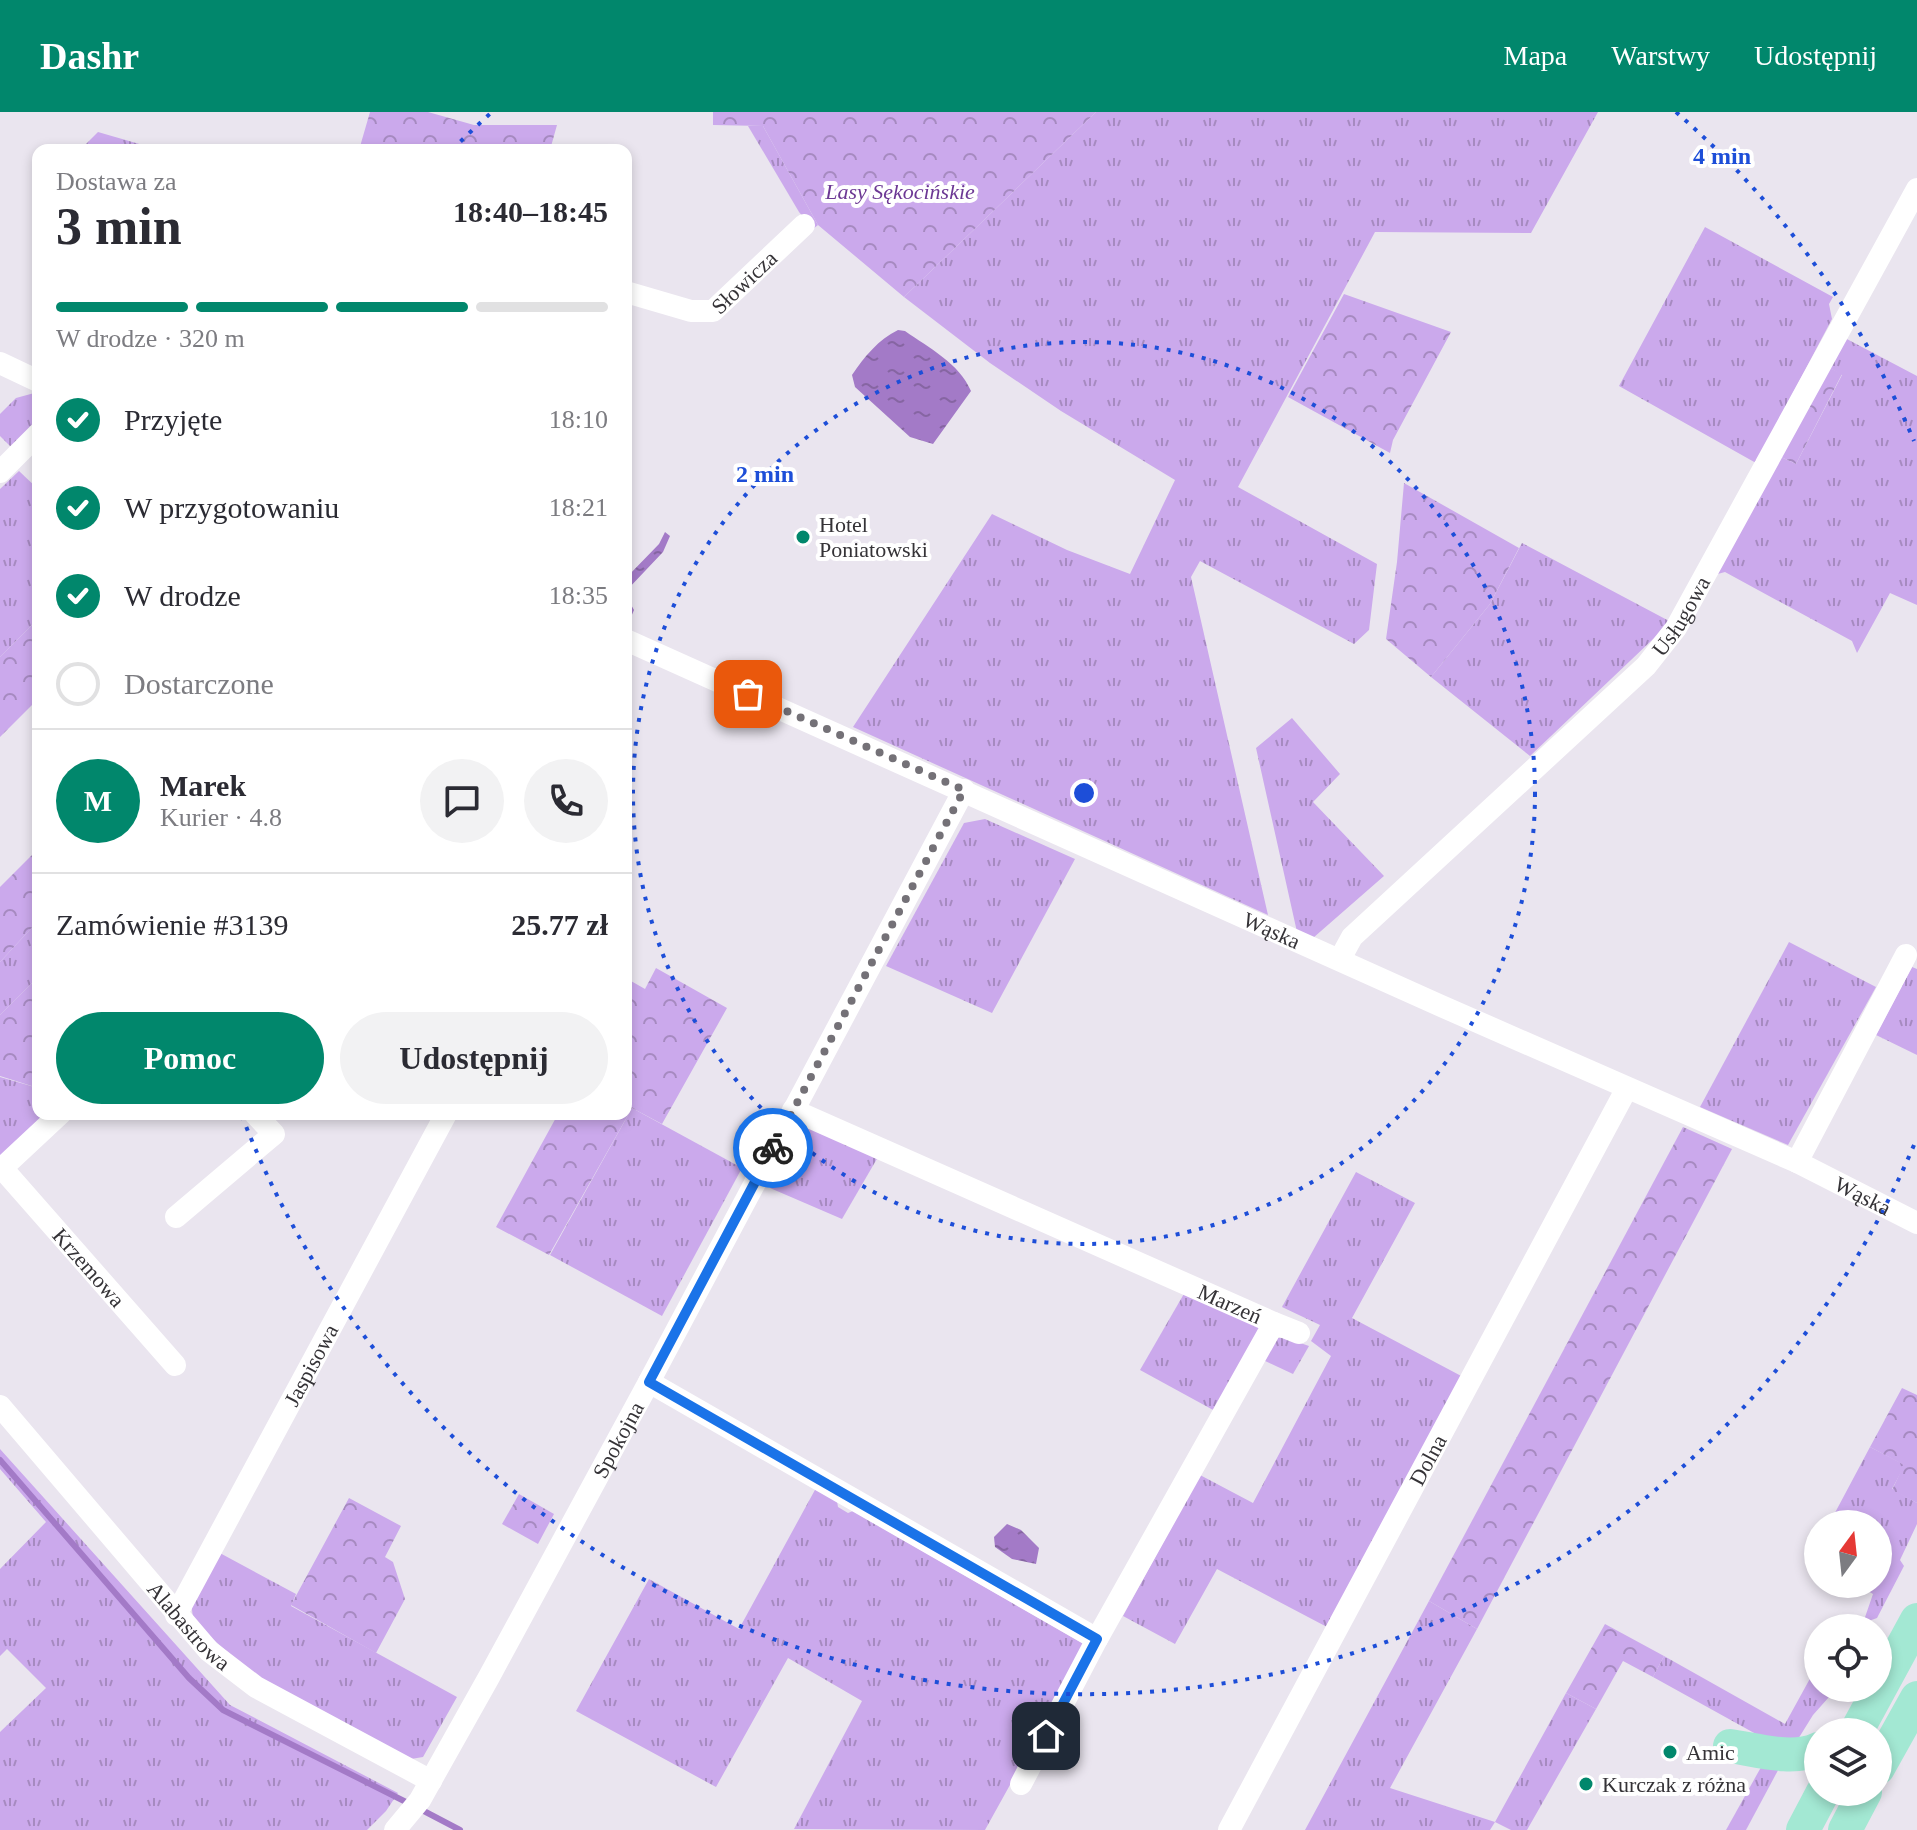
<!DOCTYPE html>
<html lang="pl">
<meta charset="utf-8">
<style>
body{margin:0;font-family:"Times New Roman",serif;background:#f2f2f3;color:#2b2b33;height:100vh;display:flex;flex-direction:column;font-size:30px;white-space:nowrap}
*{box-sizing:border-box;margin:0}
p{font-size:26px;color:#7c7c81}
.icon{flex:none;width:44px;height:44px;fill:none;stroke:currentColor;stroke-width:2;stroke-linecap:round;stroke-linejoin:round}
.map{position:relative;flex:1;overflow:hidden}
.details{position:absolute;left:32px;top:32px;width:600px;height:976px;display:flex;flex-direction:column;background:#fff;border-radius:16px;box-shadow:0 4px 12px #0003}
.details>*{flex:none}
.needle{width:52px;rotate:15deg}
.tools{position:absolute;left:1804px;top:1398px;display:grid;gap:16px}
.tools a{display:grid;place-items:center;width:88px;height:88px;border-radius:50%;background:#fff;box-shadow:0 4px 12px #0003;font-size:40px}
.pin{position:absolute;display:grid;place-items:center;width:68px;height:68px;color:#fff;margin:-34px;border-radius:16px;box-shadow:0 4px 12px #0006}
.courier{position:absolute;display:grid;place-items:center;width:80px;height:80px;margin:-40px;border:6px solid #1a73e8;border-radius:50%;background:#fff;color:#222;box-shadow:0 2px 10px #0007}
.overview em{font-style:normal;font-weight:700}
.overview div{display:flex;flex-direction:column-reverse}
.overview{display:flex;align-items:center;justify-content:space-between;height:136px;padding:0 24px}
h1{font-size:52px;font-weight:700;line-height:60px}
.bar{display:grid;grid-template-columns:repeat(4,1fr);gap:12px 8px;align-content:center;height:96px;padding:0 24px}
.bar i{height:10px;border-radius:6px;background:#e1e1e2}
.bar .on{background:#01876c}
.bar p{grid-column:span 4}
.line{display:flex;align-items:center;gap:20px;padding:0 24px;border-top:2px solid #e1e1e2}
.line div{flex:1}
.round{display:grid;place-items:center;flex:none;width:84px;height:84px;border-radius:42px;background:#f2f2f3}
ol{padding:0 24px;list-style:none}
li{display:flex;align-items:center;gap:24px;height:88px}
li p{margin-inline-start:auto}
li .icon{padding:8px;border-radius:50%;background:#01876c;color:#fff;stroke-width:4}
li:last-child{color:#7c7c81}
li i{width:44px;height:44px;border:4px solid #e1e1e2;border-radius:50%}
.button{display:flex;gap:16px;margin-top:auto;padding:16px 24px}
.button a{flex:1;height:92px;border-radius:48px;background:#01876c;color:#fff;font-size:32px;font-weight:700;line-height:92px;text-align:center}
.button a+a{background:#f2f2f3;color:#2b2b33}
header{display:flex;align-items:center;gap:48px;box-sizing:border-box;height:112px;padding:0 40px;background:#01876c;color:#fff}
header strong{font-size:38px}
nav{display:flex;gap:44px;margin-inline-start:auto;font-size:28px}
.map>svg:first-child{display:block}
.grass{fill:url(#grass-tufts)}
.forest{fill:url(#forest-crowns)}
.water{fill:url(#water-ripples)}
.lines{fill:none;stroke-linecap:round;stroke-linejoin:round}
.stream{stroke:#a37ac7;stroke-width:6}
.street{stroke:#fff;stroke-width:22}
.primary{stroke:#a3e8d3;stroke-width:34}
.done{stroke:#747177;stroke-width:8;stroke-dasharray:0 14.4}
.route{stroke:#1a73e8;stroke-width:10}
.ring{fill:none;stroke:#1d4ed8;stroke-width:4;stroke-dasharray:4 8}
.poi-dot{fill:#01876c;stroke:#fff;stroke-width:3}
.labels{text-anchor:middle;stroke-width:8;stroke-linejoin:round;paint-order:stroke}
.park-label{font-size:22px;font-style:italic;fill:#6c3894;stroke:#fff}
.street-label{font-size:22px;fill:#353337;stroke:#fff}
.poi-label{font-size:22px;fill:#353337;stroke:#fff;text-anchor:start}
.centre{fill:#1d4ed8;stroke:#fff;stroke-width:4}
.ring-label{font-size:24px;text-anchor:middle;font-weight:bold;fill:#1d4ed8;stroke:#fff;stroke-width:8;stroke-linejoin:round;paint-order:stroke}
</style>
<header>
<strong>Dashr</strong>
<nav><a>Mapa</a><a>Warstwy</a><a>Udostępnij</a></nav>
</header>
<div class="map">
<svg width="1917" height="1718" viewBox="0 0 1917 1718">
<defs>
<pattern id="grass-tufts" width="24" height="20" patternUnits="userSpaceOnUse" patternTransform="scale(2)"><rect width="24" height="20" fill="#cba9ec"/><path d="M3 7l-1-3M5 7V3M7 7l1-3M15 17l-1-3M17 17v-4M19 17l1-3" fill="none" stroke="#a68ac0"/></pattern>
<pattern id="forest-crowns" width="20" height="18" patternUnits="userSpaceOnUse" patternTransform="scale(2)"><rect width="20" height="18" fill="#cba9ec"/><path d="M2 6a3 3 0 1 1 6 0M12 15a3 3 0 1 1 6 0" fill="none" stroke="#a68ac0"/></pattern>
<pattern id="water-ripples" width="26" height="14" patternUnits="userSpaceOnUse" patternTransform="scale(2)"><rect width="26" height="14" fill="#a37ac7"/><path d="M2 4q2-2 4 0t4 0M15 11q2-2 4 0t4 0" fill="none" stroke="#8665a2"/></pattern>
</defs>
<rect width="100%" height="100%" fill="#eae5ef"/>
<g class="grass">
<path d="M1096 0H1598L1531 121 1375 120 1238 375 1377 452 1369 518 1354 532 1200 449 1191 465 1268 803 853 615 992 402 1067 438 1130 462 1175 368 1061 299 990 251 904 185Z"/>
<path d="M748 14H763L818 113 813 117 799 100Z"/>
<path d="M98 20 160 38H80Z"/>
<path d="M1705 115 1833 185 1829 192 1832 207 1756 351 1619 274Z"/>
<path d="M1843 225 1917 264V493L1890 481 1857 541 1852 529 1725 460 1714 463 1781 345 1796 352 1842 263 1828 255Z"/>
<path d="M38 280V311L13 337 0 324V302L16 286Z"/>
<path d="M19 359 38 377V507L0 545V377Z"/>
<path d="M1522 431 1671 510 1530 644 1431 565 1490 492Z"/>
<path d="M1292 606 1340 662 1313 690 1384 764 1313 826 1297 820 1256 636Z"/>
<path d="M985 707 1075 747 992 901 886 854 964 711Z"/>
<path d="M38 809V865L0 903V850Z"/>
<path d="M1789 830 1876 875 1788 1033 1700 995Z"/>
<path d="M1912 855 1917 857V943L1876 923Z"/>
<path d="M0 965 38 976V1002H47L0 1048Z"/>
<path d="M632 996 742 1056 662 1204 550 1143Z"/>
<path d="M812 1015 878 1045 842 1107 770 1076 800 1019Z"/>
<path d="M1356 1060 1415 1091 1352 1206 1465 1266 1327 1515 1217 1457 1175 1532 1123 1504 1200 1363 1253 1391 1331 1244 1311 1229 1320 1213 1282 1195Z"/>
<path d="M1185 1180 1261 1214 1215 1299 1140 1258Z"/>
<path d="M1278 1226H1286L1309 1234 1293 1262 1263 1248Z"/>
<path d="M1870 1335 1905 1353 1892 1377 1917 1391V1412L1900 1448 1904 1454 1877 1506 1863 1511 1873 1482 1856 1472H1878V1412H1829Z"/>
<path d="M0 1337 230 1593 398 1681 386 1699 367 1718H0V1620L46 1576 7 1537 0 1544V1457L46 1410 0 1357Z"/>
<path d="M816 1376 837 1389 838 1395 848 1401 853 1399 1087 1534 985 1718 794 1717 862 1589 788 1546 716 1675 576 1599 649 1467 739 1517Z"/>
<path d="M218 1440 296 1482 291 1494 457 1585 423 1645 405 1648 253 1562 208 1523 193 1506 191 1490Z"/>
<path d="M1429 1489 1477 1517 1390 1676 1495 1710 1566 1581 1596 1597 1527 1718H1511L1495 1710 1490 1718H1305Z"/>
<path d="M1664 1544 1785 1612 1818 1552V1576H1837L1813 1603 1795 1632H1774L1653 1565Z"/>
<path d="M1765 1648 1783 1649 1746 1718H1726Z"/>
</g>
<g class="forest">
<path d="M370 0H428L474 13H557L550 38H359Z"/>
<path d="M713 0H1096L904 185 818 113 763 14 713 13Z"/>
<path d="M1344 182 1451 220 1393 328 1390 341 1288 285Z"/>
<path d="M1828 255 1842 262 1796 352 1781 345Z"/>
<path d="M1404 371 1519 436 1490 492 1431 565 1386 527 1397 450Z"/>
<path d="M38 507V587L0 625V545Z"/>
<path d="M32 743 38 749V809L0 850V775Z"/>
<path d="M656 856 727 896 662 1012 632 996 549 1143 496 1115 558 1002H626V877L631 869 645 877Z"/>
<path d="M38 865V976L0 964V903Z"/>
<path d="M1683 1015 1732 1037 1477 1517 1429 1489Z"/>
<path d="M1902 1276 1917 1283V1391L1892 1378 1904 1353 1870 1335Z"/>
<path d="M519 1382 554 1402 538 1432 502 1412Z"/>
<path d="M349 1386 401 1414 385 1445 393 1450 405 1487 376 1541 291 1493Z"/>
<path d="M1605 1512 1664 1544 1653 1565 1623 1549 1596 1597 1566 1581Z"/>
</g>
<g class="water">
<path d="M898 218 905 219C929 236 959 251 971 279L933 332 910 325 855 275 852 263C865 244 878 228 898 218Z"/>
<path d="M665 420 670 424 663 440 627 478 629 489 634 498 631 505 626 504V466L659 432Z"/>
<path d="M1007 1412 1021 1418 1039 1436 1036 1452 1012 1447 995 1435 994 1425Z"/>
</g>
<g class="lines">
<g class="stream">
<path d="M0 1348 189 1566 223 1598 410 1692"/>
<path d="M420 1697 460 1718"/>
</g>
<g class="street">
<path id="s1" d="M626 180 691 199H713L804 113"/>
<path d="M0 251 38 269"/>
<path d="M0 360 38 322"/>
<path id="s2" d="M626 528 1439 893 1797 1050 1917 1111"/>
<path id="s3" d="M1340 847 1352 825 1646 554 1676 516 1917 77"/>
<path id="s4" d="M793 998 1274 1211 1097 1527 1021 1672"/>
<path d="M1797 1050 1906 843"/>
<path id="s5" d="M2 1056 175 1253"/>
<path d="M0 1058 60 1002"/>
<path d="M176 1105 274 1022 255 1002"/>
<path d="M1274 1211 1299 1221"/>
<path d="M649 1270 1097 1527"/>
<path id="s6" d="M0 1294 209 1539 256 1575 431 1669"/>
<path id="s7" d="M176 1503 446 1002"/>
<path id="s8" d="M395 1718 420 1688 489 1565 649 1270 964 678"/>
<path id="s9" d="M1229 1718 1627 976"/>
</g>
<g class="primary">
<path d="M1856 1620 1917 1508"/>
<path d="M1730 1634C1757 1638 1793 1649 1818 1637"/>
<path d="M1878 1656 1917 1586"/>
<path d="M1803 1718 1823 1680"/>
<path d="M1845 1718 1865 1680"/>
</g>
</g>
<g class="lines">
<path class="done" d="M748 582 964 678 773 1036"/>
<path class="route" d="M773 1036 649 1270 1097 1527 1046 1624"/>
</g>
<g class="ring">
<circle cx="1084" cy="681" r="451"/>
<path d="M1914 1033A902 902 0 0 1 242 1004M452 38A902 902 0 0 1 492 0M1676 0A902 902 0 0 1 1914 329"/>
</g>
<g class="poi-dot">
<circle cx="803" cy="425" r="8"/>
<circle cx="1670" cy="1640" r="8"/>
<circle cx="1586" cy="1672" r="8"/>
</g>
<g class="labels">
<g class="park-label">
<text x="900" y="87">Lasy Sękocińskie</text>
</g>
<g class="street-label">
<text dy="8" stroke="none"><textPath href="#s1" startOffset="132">Słowicza</textPath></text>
<text dy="8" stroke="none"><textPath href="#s3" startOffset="486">Usługowa</textPath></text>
<text dy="8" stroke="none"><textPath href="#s2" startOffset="708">Wąska</textPath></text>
<text dy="8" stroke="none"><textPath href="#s2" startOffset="1356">Wąska</textPath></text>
<text dy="8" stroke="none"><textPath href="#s5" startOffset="132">Krzemowa</textPath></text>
<text dy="8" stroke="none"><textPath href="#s4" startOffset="478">Marzeń</textPath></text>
<text dy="8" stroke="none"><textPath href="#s7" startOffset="284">Jaspisowa</textPath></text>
<text dy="8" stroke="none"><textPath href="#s8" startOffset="450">Spokojna</textPath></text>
<text dy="8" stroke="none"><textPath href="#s9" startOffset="420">Dolna</textPath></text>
<text dy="8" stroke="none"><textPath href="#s6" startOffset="290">Alabastrowa</textPath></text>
</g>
<g class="poi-label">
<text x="819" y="420">Hotel<tspan x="819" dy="25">Poniatowski</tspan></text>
<text x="1686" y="1648">Amic</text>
<text x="1602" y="1680">Kurczak z różna</text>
</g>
</g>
<circle cx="1084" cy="681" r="12" class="centre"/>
<g class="ring-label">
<text x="1722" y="52">4 min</text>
<text x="765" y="370">2 min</text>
</g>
</svg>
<div class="tools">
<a><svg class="needle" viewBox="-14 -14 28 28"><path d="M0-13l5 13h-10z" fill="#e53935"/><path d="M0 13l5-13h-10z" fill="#7c7c81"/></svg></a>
<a><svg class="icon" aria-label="locate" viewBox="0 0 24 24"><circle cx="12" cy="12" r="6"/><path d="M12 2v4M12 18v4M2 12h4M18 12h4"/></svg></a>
<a><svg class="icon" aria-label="layers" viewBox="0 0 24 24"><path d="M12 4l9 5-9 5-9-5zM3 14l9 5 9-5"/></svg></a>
</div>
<div class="pin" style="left:748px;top:582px;background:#ea580c"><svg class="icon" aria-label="bag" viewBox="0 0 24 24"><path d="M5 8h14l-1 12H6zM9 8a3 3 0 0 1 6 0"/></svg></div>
<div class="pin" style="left:1046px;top:1624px;background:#1f2937"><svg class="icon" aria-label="home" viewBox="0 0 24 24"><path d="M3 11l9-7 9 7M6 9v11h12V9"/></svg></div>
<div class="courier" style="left:773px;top:1036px"><svg class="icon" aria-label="bike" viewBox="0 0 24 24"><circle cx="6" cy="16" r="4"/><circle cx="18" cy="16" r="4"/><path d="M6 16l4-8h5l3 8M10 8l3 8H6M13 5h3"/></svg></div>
<section class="details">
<div class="overview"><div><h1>3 min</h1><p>Dostawa za</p></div><em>18:40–18:45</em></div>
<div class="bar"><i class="on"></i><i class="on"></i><i class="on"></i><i></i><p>W drodze · 320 m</p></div>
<ol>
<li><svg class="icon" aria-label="check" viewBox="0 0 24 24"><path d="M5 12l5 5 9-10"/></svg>Przyjęte<p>18:10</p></li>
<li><svg class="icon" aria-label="check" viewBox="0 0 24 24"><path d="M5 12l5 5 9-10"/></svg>W przygotowaniu<p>18:21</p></li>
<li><svg class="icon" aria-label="check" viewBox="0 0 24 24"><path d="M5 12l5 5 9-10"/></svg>W drodze<p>18:35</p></li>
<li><i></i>Dostarczone</li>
</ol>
<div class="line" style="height:144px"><b class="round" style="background:#01876c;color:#fff">M</b><div><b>Marek</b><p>Kurier · 4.8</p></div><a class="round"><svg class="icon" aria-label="chat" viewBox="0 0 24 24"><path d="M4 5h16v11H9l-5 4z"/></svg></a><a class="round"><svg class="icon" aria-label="phone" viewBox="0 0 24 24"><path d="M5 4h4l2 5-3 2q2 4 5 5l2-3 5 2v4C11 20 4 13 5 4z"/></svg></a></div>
<div class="line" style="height:104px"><div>Zamówienie #3139</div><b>25.77 zł</b></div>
<div class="button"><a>Pomoc</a><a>Udostępnij</a></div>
</section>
</div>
